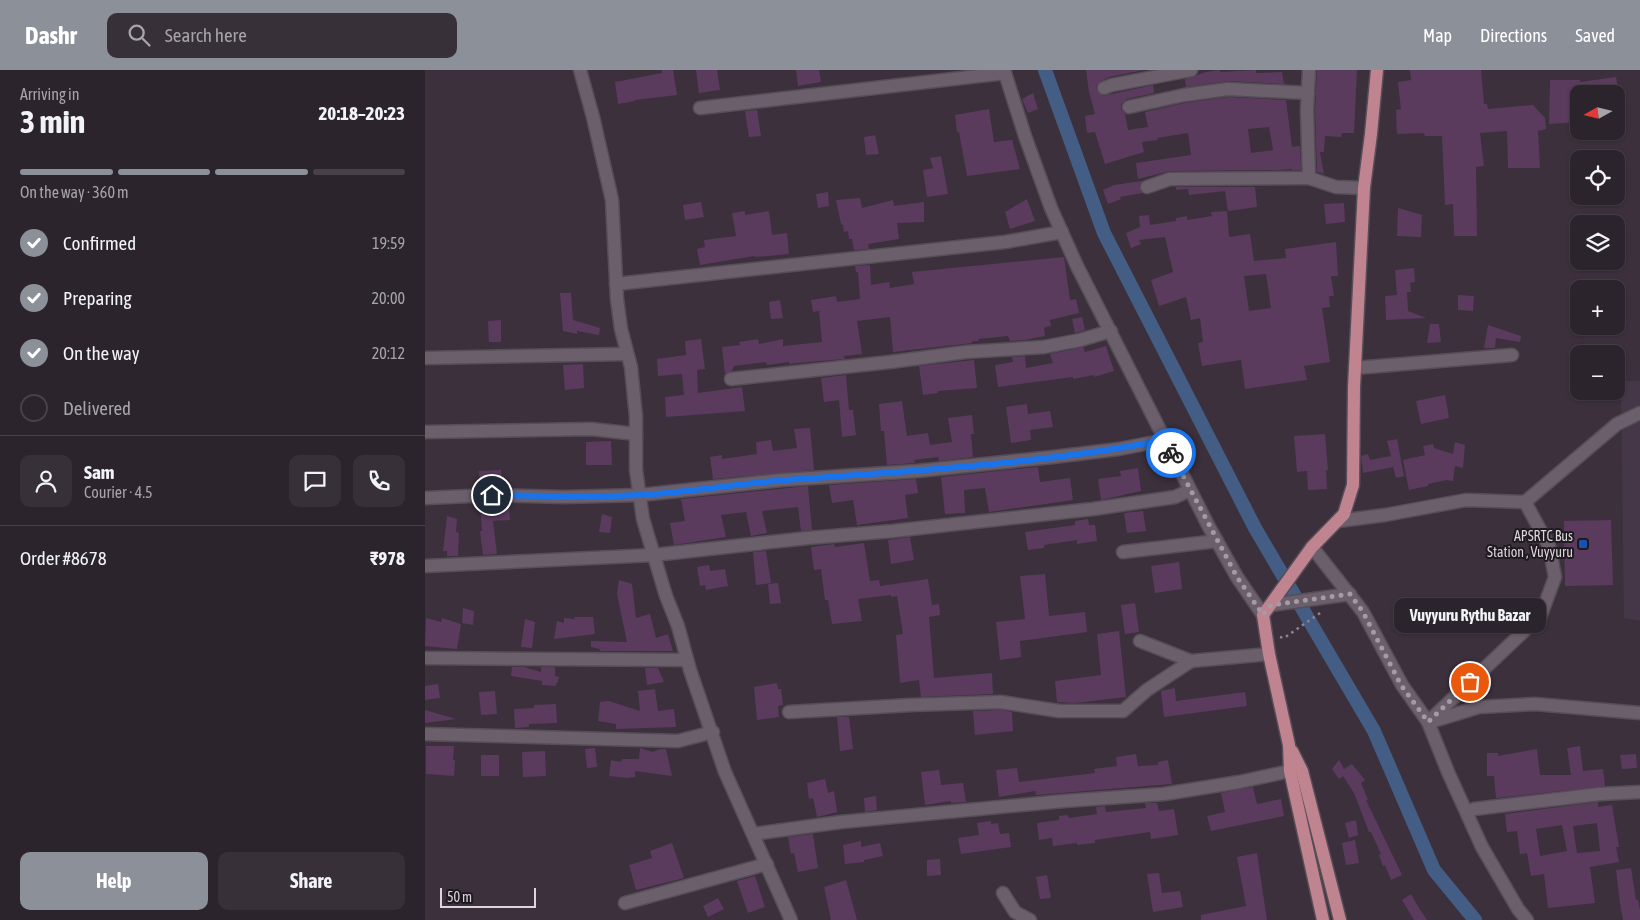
<!DOCTYPE html>
<meta charset="utf-8">
<style>
body{margin:0;font-family:"Asap Condensed",sans-serif;background:#383039;color:#f1f3f6;height:100vh;display:flex;flex-direction:column;font-size:19px;white-space:nowrap}
*{box-sizing:border-box;margin:0}
p{font-size:16px;color:#a6a4aa}
.icon{flex:none;width:28px;height:28px;fill:none;stroke:currentColor;stroke-width:2;stroke-linecap:round;stroke-linejoin:round}
.map{position:relative;flex:1;overflow:hidden}
.drawer{display:flex;flex-direction:column;background:#2c242d;width:425px}
.drawer>*{flex:none}
.needle{width:32px;rotate:262deg}
.buttons{position:absolute;left:1145px;top:15px;display:grid;gap:10px}
.buttons a{display:grid;place-items:center;width:55px;height:55px;border-radius:10px;background:#2c242d;box-shadow:0 1px 4px #0004,0 0 0 1px #484149;font-size:25px}
.scale{position:absolute;left:15px;bottom:12px;width:96px;box-sizing:border-box;padding-left:5px;border:2px solid #dcd5dc;border-top:0;font-size:14px;line-height:18px;white-space:nowrap;color:#dcd5dc;-webkit-text-stroke:4px #1f1a1f;paint-order:stroke}
.pin{position:absolute;display:grid;place-items:center;width:42px;height:42px;color:#fff;margin:-21px;border:2px solid #fff;border-radius:50%;box-shadow:0 1px 5px #0007}
.courier{position:absolute;display:grid;place-items:center;width:50px;height:50px;margin:-25px;border:4px solid #1a73e8;border-radius:50%;background:#fff;color:#222;box-shadow:0 1px 6px #0007}
.bubble{position:absolute;height:35px;border-radius:10px;background:#2c242d;box-shadow:0 1px 4px #0004,0 0 0 1px #484149;font-size:16px;font-weight:700;line-height:35px;text-align:center}
.head em{font-style:normal;font-weight:700}
.head div{display:flex;flex-direction:column-reverse}
.head{display:flex;align-items:center;justify-content:space-between;height:85px;padding:0 20px}
h1{font-size:32px;font-weight:700;line-height:38px}
.bar{display:grid;grid-template-columns:repeat(4,1fr);gap:8px 5px;align-content:center;height:60px;padding:0 20px}
.bar i{height:6px;border-radius:4px;background:#484149}
.bar .active{background:#8c9099}
.bar p{grid-column:span 4}
.line{display:flex;align-items:center;gap:12px;padding:0 20px;border-top:1px solid #484149}
.line div{flex:1}
.round{display:grid;place-items:center;flex:none;width:52px;height:52px;border-radius:10px;background:#383039}
ol{padding:0 20px;list-style:none}
li{display:flex;align-items:center;gap:15px;height:55px}
li p{margin-inline-start:auto}
li .icon{padding:5px;border-radius:50%;background:#8c9099;color:#fff;stroke-width:4}
li:last-child{color:#a6a4aa}
li i{width:28px;height:28px;border:2px solid #484149;border-radius:50%}
.primary-button{display:flex;gap:10px;margin-top:auto;padding:10px 20px}
.primary-button a{flex:1;height:58px;border-radius:10px;background:#8c9099;color:#fff;font-size:20px;font-weight:700;line-height:58px;text-align:center}
.primary-button a+a{background:#383039;color:#f1f3f6}
header{display:flex;align-items:center;gap:30px;box-sizing:border-box;height:70px;padding:0 25px;background:#8c9099;color:#fff}
header strong{font-size:24px}
nav{display:flex;gap:28px;margin-inline-start:auto;font-size:18px}
.search{width:350px;height:45px;background:#383039;display:flex;align-items:center;gap:12px;box-sizing:border-box;padding:0 18px;border-radius:10px;color:#a6a4aa;font-size:19px}
main{display:flex;flex:1;min-height:0}
.map>svg:first-child{display:block}
.built{fill:#463748}
.lines{fill:none;stroke-linecap:round;stroke-linejoin:round}
.canal{stroke:#445d84;stroke-width:14}
.building{fill:#5a3b5e;fill-rule:evenodd}
.minor-casing{stroke:#564d57;stroke-width:15}
.major-casing{stroke:#564d57;stroke-width:15}
.path{stroke:#8d858e;stroke-width:2.5;stroke-dasharray:2.5 4;stroke-linecap:butt}
.minor{stroke:#6a5f6b;stroke-width:12}
.major{stroke:#bf848f;stroke-width:12}
.done{stroke:#a49ba4;stroke-width:5;stroke-dasharray:0 9}
.route{stroke:#1a73e8;stroke-width:6}
.transit-dot{fill:#1a4fb4;stroke:#1f1a1f;stroke-width:2}
.labels{text-anchor:middle;stroke-width:4;stroke-linejoin:round;paint-order:stroke}
.poi-label{font-size:14px;fill:#dcd5dc;stroke:#1f1a1f;text-anchor:end}
</style>
<header>
<strong>Dashr</strong>
<div class="search"><svg class="icon" aria-label="search" viewBox="0 0 24 24"><circle cx="10" cy="10" r="6"/><path d="M15 15l6 6"/></svg>Search here</div>
<nav><a>Map</a><a>Directions</a><a>Saved</a></nav>
</header>
<main>
<section class="drawer">
<div class="head"><div><h1>3 min</h1><p>Arriving in</p></div><em>20:18–20:23</em></div>
<div class="bar"><i class="active"></i><i class="active"></i><i class="active"></i><i></i><p>On the way · 360 m</p></div>
<ol>
<li><svg class="icon" aria-label="check" viewBox="0 0 24 24"><path d="M5 12l5 5 9-10"/></svg>Confirmed<p>19:59</p></li>
<li><svg class="icon" aria-label="check" viewBox="0 0 24 24"><path d="M5 12l5 5 9-10"/></svg>Preparing<p>20:00</p></li>
<li><svg class="icon" aria-label="check" viewBox="0 0 24 24"><path d="M5 12l5 5 9-10"/></svg>On the way<p>20:12</p></li>
<li><i></i>Delivered</li>
</ol>
<div class="line" style="height:90px"><a class="round"><svg class="icon" aria-label="person" viewBox="0 0 24 24"><circle cx="12" cy="8" r="4"/><path d="M4 21q1-7 8-7t8 7"/></svg></a><div><b>Sam</b><p>Courier · 4.5</p></div><a class="round"><svg class="icon" aria-label="chat" viewBox="0 0 24 24"><path d="M4 5h16v11H9l-5 4z"/></svg></a><a class="round"><svg class="icon" aria-label="phone" viewBox="0 0 24 24"><path d="M5 4h4l2 5-3 2q2 4 5 5l2-3 5 2v4C11 20 4 13 5 4z"/></svg></a></div>
<div class="line" style="height:65px"><div>Order #8678</div><b>₹978</b></div>
<div class="primary-button"><a>Help</a><a>Share</a></div>
</section>
<div class="map">
<svg width="1215" height="850" viewBox="0 0 1215 850">
<rect width="100%" height="100%" fill="#3b303c"/>
<path class="built" d="M1196 311H1215V551L1199 548Z"/>
<g class="lines">
<path class="canal" d="M620 0 679 163 830 458 949 661 1009 800 1050 850"/>
</g>
<g class="building">
<path d="M237 0H248L252 25 210 30V31L193 34 190 12 237 3Z"/>
<path d="M271 0H292L295 20 274 23Z"/>
<path d="M371 0H394L396 12 373 16Z"/>
<path d="M661 0H719L684 7 676 11 671 16 672 21 678 26 728 15 729 23 702 29 696 34V39L700 44 703 60 723 57 720 42 760 33 803 27 861 30 867 77 875 76 876 100H867V99L855 100 745 101 713 109 711 93 766 85 763 63 732 68 733 70 717 72 719 82 680 94 670 62 662 63 660 46 670 44 664 22ZM844 57 848 80 826 83 823 59Z"/>
<path d="M795 0V2L831 0V3L857 2 859 14 803 11 761 17 760 9 781 2Z"/>
<path d="M892 0H932L929 63H917L916 67 900 66 899 82H895L899 104 892 102 890 40Z"/>
<path d="M985 0H1056L1059 34H1062L1063 39 1108 35 1120 48 1121 59 1113 61 1115 98H1083L1082 61 1055 63 1059 96 1051 97 1052 166H1029L1028 134 1020 135 1017 66H1000L999 63 972 64 971 40 976 39 973 12 986 10Z"/>
<path d="M1191 7 1194 24H1154V52L1124 54 1125 10H1155V12Z"/>
<path d="M608 23 613 39 603 43 597 29Z"/>
<path d="M564 39 569 72 587 70 595 99 542 106 534 62H532L530 45Z"/>
<path d="M332 40 336 66 324 67 320 41Z"/>
<path d="M450 65 454 84 441 85 439 67Z"/>
<path d="M516 86 523 124 502 127 498 100 508 98 505 88Z"/>
<path d="M717 111 714 116 717 123 695 127 696 129 683 134 678 120 689 115Z"/>
<path d="M751 117H830L832 137 803 141 800 121 764 125 763 119 751 120Z"/>
<path d="M403 122 404 136 393 138 391 124Z"/>
<path d="M435 128 437 138 468 130 469 136 499 132V152L472 153 474 169 443 174 444 179 429 180 427 169H424L423 161 419 162 418 155 416 154 411 130Z"/>
<path d="M602 129 610 151 585 159 580 142Z"/>
<path d="M276 132 279 147 260 150 258 135Z"/>
<path d="M919 133 920 152 901 154 899 134Z"/>
<path d="M973 138 997 145 996 167 972 166Z"/>
<path d="M320 141V145L344 141 347 165 362 163 364 184 330 187 329 186 275 195 272 179 280 177 279 170 311 166 307 143Z"/>
<path d="M802 141 804 167 825 164 829 191 861 188 860 179 911 172 913 206H906L909 226H904L905 237 897 238 905 292 879 296 882 310 820 319 816 290 777 296 773 273 778 272 775 248 766 250 761 227 734 236 726 210 748 202 740 167 714 170 716 174 706 178 701 163 715 157 714 146 724 145 725 155 751 151V148L762 146V150L787 146 786 142ZM841 204 846 238 824 241 819 206Z"/>
<path d="M639 187 645 230 651 229 654 243 625 250 626 256 619 258 620 266 600 270 585 271 583 266 553 269 554 271H547V273L468 282 465 247 432 251 437 284 419 286 420 289 394 291 364 294V292L342 295 341 292 309 296 307 301 300 304 297 277 315 275 314 272 333 269 334 274 358 269V276L397 272 394 241 388 242 386 230 411 226 412 232 435 229 433 202H431L430 196 445 195 446 215 464 212 465 218 489 214 487 202Z"/>
<path d="M989 198 990 212 985 213 986 222H982L983 241 1001 248 961 250 960 226 972 225 970 200Z"/>
<path d="M135 223H146L148 250 175 258 174 265 152 261V264L138 261Z"/>
<path d="M1033 225 1049 226 1048 241 1033 240Z"/>
<path d="M355 230 358 248 346 249 344 232Z"/>
<path d="M657 247 660 260 650 263 647 249Z"/>
<path d="M76 250V272H64L63 251Z"/>
<path d="M1005 254H1014L1016 272 1002 273Z"/>
<path d="M1063 255 1096 266 1095 272 1071 268 1070 278H1059Z"/>
<path d="M276 269 280 299 272 300 273 323 317 317 320 341 241 347 240 327 259 325 257 304 233 306 232 289 261 285 260 271Z"/>
<path d="M681 276 689 301 669 307V305L648 309V307L573 317 570 295 588 292 587 287 600 286 601 298 628 293 625 284 658 277 660 282Z"/>
<path d="M549 290 552 318 513 321V323L498 325 494 296Z"/>
<path d="M158 294 159 318 140 320 138 295Z"/>
<path d="M421 305 424 340H428L431 365 417 367 414 330 399 332 396 308Z"/>
<path d="M1020 325 1024 348 996 354 991 331Z"/>
<path d="M477 331 482 366 503 363 505 375 527 372 523 348 547 345 549 364H546L548 387 514 391 513 387 489 390 490 393 462 395 459 361H456L454 334Z"/>
<path d="M602 334 603 344 625 341 628 357 605 360 606 370 586 373 581 337Z"/>
<path d="M385 358 389 400 288 409 285 387 297 385V389L332 384 331 372 346 370 348 381 372 378 369 359Z"/>
<path d="M900 364 903 400H901L902 419 883 420 882 401 872 402 869 366Z"/>
<path d="M972 369 979 406 971 408 968 397 938 403 936 386 943 384 945 390 966 386 962 371Z"/>
<path d="M186 371 187 395H161V372Z"/>
<path d="M1030 372 1040 375 1038 398 1030 396 1028 411 1022 410 1003 414V416L984 420 978 390 1000 385 998 376 1008 374 1009 378 1028 384Z"/>
<path d="M613 397 615 412 645 408 648 430 564 442 560 418 539 420 540 443 520 444 516 407Z"/>
<path d="M713 398 716 421 676 430 673 409 696 406 695 401Z"/>
<path d="M76 400 77 417H55L54 401Z"/>
<path d="M491 409 493 423 480 425 483 448 432 455 428 430 407 433 404 415Z"/>
<path d="M383 416 387 460 376 461 373 437 337 441 342 463 326 466 321 442 296 445 301 467 249 475 245 453 260 451 256 429Z"/>
<path d="M55 434H84L85 450 68 451 72 484 58 485 55 461H57Z"/>
<path d="M718 441 721 461 702 463 699 443Z"/>
<path d="M177 444 187 447 185 463 174 462Z"/>
<path d="M22 446 32 449 31 462 34 463 33 486H22V481H18Z"/>
<path d="M663 449 664 455H670L672 471 652 474V470L619 475V478L603 480 600 462 650 455V451Z"/>
<path d="M1186 450 1188 515 1140 516 1139 451Z"/>
<path d="M485 467 489 490 466 494 463 470Z"/>
<path d="M439 473 445 511 454 510 455 516 503 509 507 535 514 534 515 545 504 547 509 608 567 603 568 624 496 627 494 610 475 613 471 565 478 564 472 526 466 527V525L433 529 437 551 407 554 403 530H400L396 499 389 500 386 477 409 474 410 477Z"/>
<path d="M341 481 346 513 331 515 328 482Z"/>
<path d="M754 492 757 519 730 523 726 496Z"/>
<path d="M284 495 285 501 300 499 303 516 281 520 280 515 275 516 272 497Z"/>
<path d="M620 504 624 546 660 542 662 562 595 571 596 587 575 590 571 552 600 549 595 506Z"/>
<path d="M194 510 207 514 211 548 225 544 231 568 243 564 248 581H175V579L166 577V571L202 572 192 524Z"/>
<path d="M353 513 356 533 345 534 343 514Z"/>
<path d="M710 533 714 562 700 564 696 535Z"/>
<path d="M38 538 49 541 48 555 37 553Z"/>
<path d="M149 547H168L170 564 129 569 132 551 139 553V548L150 549Z"/>
<path d="M1 548 16 552 17 548 36 554 32 579 0 576Z"/>
<path d="M100 549 110 552 107 578 96 577Z"/>
<path d="M694 561 701 627 650 633 632 632 630 611 676 605 672 564Z"/>
<path d="M87 597H99L116 602V597H130V606L134 607 132 614 131 613V616L117 615V611L86 606Z"/>
<path d="M220 598H233L239 612 222 615Z"/>
<path d="M352 613 353 619H356L358 635 353 636 354 647 332 650 329 617Z"/>
<path d="M13 614 15 628 0 630V616Z"/>
<path d="M750 618 751 631 820 622 822 636 739 647 736 621Z"/>
<path d="M230 619 233 641 249 639 251 657 191 659V654L173 651 175 632 184 631 215 641 213 621Z"/>
<path d="M70 621 72 644 56 645 54 622Z"/>
<path d="M131 634 132 653 104 654V657L90 658 89 639 109 638V635Z"/>
<path d="M0 640 31 649 0 653Z"/>
<path d="M577 640 587 642 588 661 550 665 548 641Z"/>
<path d="M412 647H424L428 679 415 681Z"/>
<path d="M1 676H29L28 690H30L29 706 1 704Z"/>
<path d="M1155 676 1158 701 1178 699 1180 716 1071 728 1069 706H1062V683H1073V686L1112 679 1115 705H1146L1142 678Z"/>
<path d="M170 678 172 697 162 698 160 679Z"/>
<path d="M215 678 228 682 235 679H241L247 706 210 701V707L202 708 184 706 186 690 196 692 197 689H214Z"/>
<path d="M120 681 121 706 98 707 97 682Z"/>
<path d="M711 684 713 696 733 695V692L743 690 747 714 611 725 610 721 574 727 571 700 592 698 594 712 670 703 669 699 692 696 691 687Z"/>
<path d="M1211 684 1212 698 1197 699 1195 685Z"/>
<rect x="56" y="685" width="18" height="21"/>
<path d="M914 690 919 699 927 694 940 710 936 713 943 730H941L977 805 966 810 960 795 958 796 954 785 956 784 946 762H944L929 723 918 706 914 709 907 699Z"/>
<path d="M514 700 516 715 538 713 541 732 526 733V731L500 735 496 702Z"/>
<path d="M400 709 403 723 409 721 412 742 392 747 388 728 384 729 382 713Z"/>
<path d="M828 717 832 734 856 729 859 746 786 761 782 746 800 742 796 723Z"/>
<path d="M451 726 452 740 440 742 439 728Z"/>
<path d="M1173 732V737L1187 735 1194 777H1191L1194 792 1165 797 1170 833 1123 838 1119 804 1106 806 1102 783 1095 784 1092 761 1082 762 1080 744ZM1172 753 1175 781 1152 783 1148 756ZM1137 755 1142 781 1115 786 1111 759Z"/>
<path d="M720 733H732L734 741 749 739 753 765 726 769 725 762 670 770V773L652 775V773L628 776 627 768 614 770 612 753 634 750V746L643 745 644 748 672 744 671 737 680 736 681 742 721 738Z"/>
<path d="M931 750 933 765 924 768 920 753Z"/>
<path d="M566 751V754L573 753 575 764 584 763 586 777 536 784 533 768 554 765 552 753Z"/>
<path d="M388 764 393 798 373 802 369 783 366 784 363 767Z"/>
<path d="M930 770 934 793 921 795 917 773Z"/>
<path d="M436 771V777L455 773 458 786 439 790V792L420 794 418 775Z"/>
<path d="M247 773 259 808 211 820 204 795 227 788 225 781Z"/>
<path d="M832 783 842 850H776V845L821 836 812 787Z"/>
<path d="M515 789 516 805 502 806V790Z"/>
<path d="M1206 798 1211 830H1213L1215 840V850H1198L1195 833 1191 800Z"/>
<path d="M734 803 737 823 755 821 758 837 728 842 722 804Z"/>
<path d="M622 805 626 828 615 829 611 807Z"/>
<path d="M330 806 340 837 323 843 312 811Z"/>
<path d="M421 810 432 850H406L399 817Z"/>
<path d="M986 824 994 838 1002 850H989L977 830Z"/>
<path d="M293 828 299 839 283 847 278 836Z"/>
</g>
<g class="lines">
<g class="minor-casing">
<g id="minor">
<path d="M155 0 168 47 187 130 192 229 196 259 206 297 211 347V400L218 449 241 526 253 556 265 600 300 702 366 850"/>
<path d="M579 0 600 66 626 138 652 196 784 457 812 507 838 545"/>
<path d="M884 0 882 40 884 108 911 117 939 118"/>
<path d="M679 18 687 15 766 0"/>
<path d="M704 37 759 25 803 19 883 23"/>
<path d="M275 38 580 3"/>
<path d="M722 117 745 109 884 108"/>
<path d="M191 214 580 172 637 162"/>
<path d="M0 288 202 284"/>
<path d="M930 298 1087 285"/>
<path d="M306 309 465 292 541 282 619 277 655 270 686 261"/>
<path d="M0 362 166 359 211 364"/>
<path d="M0 428 67 425 139 427 215 425 357 410 492 401 628 387 694 379 740 370"/>
<path d="M1100 432 1192 354 1215 343"/>
<path d="M913 451 960 445 1041 430 1100 432 1124 476 1130 507 1116 545 1003 652"/>
<path d="M887 477 938 542 977 615 1003 652 1023 702 1057 777 1093 839 1102 850"/>
<path d="M698 482 792 471"/>
<path d="M0 496 229 485 383 468 468 461 668 439 750 427 765 420"/>
<path d="M846 535 925 524"/>
<path d="M715 571 766 591 844 584"/>
<path d="M0 588 262 590"/>
<path d="M364 642 486 635 576 632 634 641H698L722 620 766 591"/>
<path d="M1005 652 1054 637 1110 634 1215 643"/>
<path d="M0 664 253 671 288 662"/>
<path d="M1049 739 1175 724 1215 722"/>
<path d="M328 764 416 752 639 731 739 724 814 712 865 701"/>
<path d="M578 823 590 842 605 850"/>
<path d="M200 833 342 794"/>
</g>
</g>
<g class="major-casing">
<g id="major">
<path d="M867 681 877 701 915 850"/>
<path d="M898 850 865 701 864 675 844 584 838 545 887 477 919 444 928 415 929 317 939 118 946 64 952 0"/>
</g>
</g>
<path class="path" d="M855 567 859 568 898 541"/>
<use href="#minor" class="minor"/>
<use href="#major" class="major"/>
</g>
<g class="lines">
<path class="done" d="M746 383 812 507 838 545 846 535 925 524 938 542 976 615 1003 652 1045 612"/>
<path class="route" d="M67 425C116 426 165 428 214 425 263 422 312 414 361 410 487 401 615 394 740 370L746 383"/>
</g>
<rect class="transit-dot" x="1153" y="469" width="10" height="10" rx="2.5"/>
<g class="labels">
<g class="poi-label">
<text x="1148" y="471">APSRTC Bus<tspan x="1148" dy="16">Station , Vuyyuru</tspan></text>
</g>
</g>
</svg>
<div class="buttons">
<a><svg class="needle" viewBox="-14 -14 28 28"><path d="M0-13l5 13h-10z" fill="#e53935"/><path d="M0 13l5-13h-10z" fill="#a6a4aa"/></svg></a>
<a><svg class="icon" aria-label="locate" viewBox="0 0 24 24"><circle cx="12" cy="12" r="6"/><path d="M12 2v4M12 18v4M2 12h4M18 12h4"/></svg></a>
<a><svg class="icon" aria-label="layers" viewBox="0 0 24 24"><path d="M12 4l9 5-9 5-9-5zM3 14l9 5 9-5"/></svg></a>
<a>+</a>
<a>−</a>
</div>
<div class="scale">50 m</div>
<div class="pin" style="left:1045px;top:612px;background:#ea580c"><svg class="icon" aria-label="bag" viewBox="0 0 24 24"><path d="M5 8h14l-1 12H6zM9 8a3 3 0 0 1 6 0"/></svg></div>
<div class="pin" style="left:67px;top:425px;background:#1f2937"><svg class="icon" aria-label="home" viewBox="0 0 24 24"><path d="M3 11l9-7 9 7M6 9v11h12V9"/></svg></div>
<div class="courier" style="left:746px;top:383px"><svg class="icon" aria-label="bike" viewBox="0 0 24 24"><circle cx="6" cy="16" r="4"/><circle cx="18" cy="16" r="4"/><path d="M6 16l4-8h5l3 8M10 8l3 8H6M13 5h3"/></svg></div>
<div class="bubble" style="left:969px;top:528px;width:152px">Vuyyuru Rythu Bazar</div>
</div>
</main>
